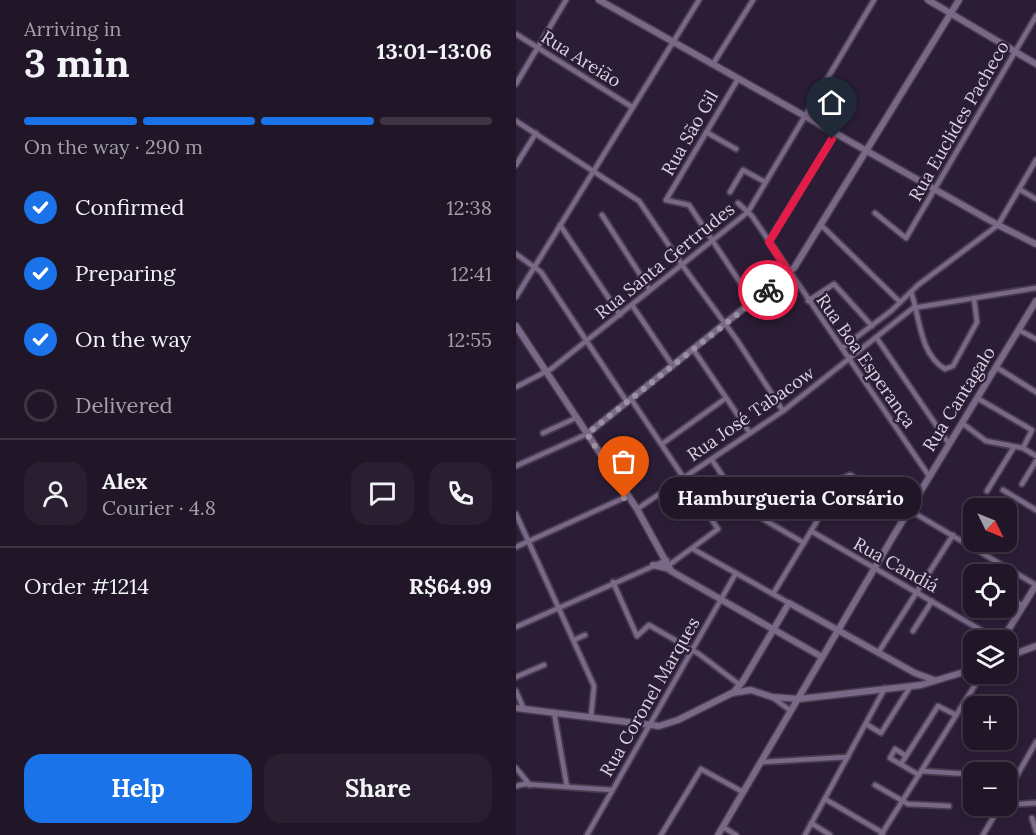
<!DOCTYPE html>
<meta charset="utf-8">
<style>
body{margin:0;font-family:Lora,serif;background:#291f30;color:#f1f3f6;height:100vh;display:flex;flex-direction:column;font-size:22px;white-space:nowrap}
*{box-sizing:border-box;margin:0}
p{font-size:20px;color:#a29fa8}
.icon{flex:none;width:33px;height:33px;fill:none;stroke:currentColor;stroke-width:2;stroke-linecap:round;stroke-linejoin:round}
.map{position:relative;flex:1;overflow:hidden}
.sheet{display:flex;flex-direction:column;background:#211628;width:516px}
.sheet>*{flex:none}
.needle{width:39px;rotate:133deg}
.buttons{position:absolute;left:447px;top:498px;display:grid;gap:12px}
.buttons a{display:grid;place-items:center;width:54px;height:54px;border-radius:12px;background:#211628;box-shadow:0 3px 9px #0003,0 0 0 2px #3e3545;font-size:30px}
.pin{position:absolute;display:grid;place-items:center;width:51px;height:51px;color:#fff;margin:-62px -26px;border-radius:50% 50% 50% 0;rotate:-45deg;box-shadow:0 0 6px #0007}
.pin .icon{rotate:45deg}
.courier{position:absolute;display:grid;place-items:center;width:60px;height:60px;margin:-30px;border:4px solid #e11d48;border-radius:50%;background:#fff;color:#222;box-shadow:0 2px 8px #0007}
.bubble{position:absolute;height:42px;border-radius:18px;background:#211628;box-shadow:0 3px 9px #0003,0 0 0 2px #3e3545;font-size:20px;font-weight:700;line-height:42px;text-align:center}
.headline em{font-style:normal;font-weight:700}
.headline div{display:flex;flex-direction:column-reverse}
.headline{display:flex;align-items:center;justify-content:space-between;height:102px;padding:0 24px}
h1{font-size:39px;font-weight:700;line-height:45px}
.bar{display:grid;grid-template-columns:repeat(4,1fr);gap:9px 6px;align-content:center;height:72px;padding:0 24px}
.bar i{height:8px;border-radius:4px;background:#3e3545}
.bar .current{background:#1a73e8}
.bar p{grid-column:span 4}
.line{display:flex;align-items:center;gap:15px;padding:0 24px;border-top:2px solid #3e3545}
.line div{flex:1}
.round{display:grid;place-items:center;flex:none;width:63px;height:63px;border-radius:18px;background:#291f30}
ol{padding:0 24px;list-style:none}
li{display:flex;align-items:center;gap:18px;height:66px}
li p{margin-inline-start:auto}
li .icon{padding:6px;border-radius:50%;background:#1a73e8;color:#fff;stroke-width:4}
li:last-child{color:#a29fa8}
li i{width:33px;height:33px;border:3px solid #3e3545;border-radius:50%}
.button{display:flex;gap:12px;margin-top:auto;padding:12px 24px}
.button a{flex:1;height:69px;border-radius:18px;background:#1a73e8;color:#fff;font-size:24px;font-weight:700;line-height:69px;text-align:center}
.button a+a{background:#291f30;color:#f1f3f6}
main{display:flex;flex:1;min-height:0}
.map>svg:first-child{display:block}
.lines{fill:none;stroke-linecap:round;stroke-linejoin:round}
.street-casing{stroke:#473b50;stroke-width:8}
.secondary-casing{stroke:#473b50;stroke-width:9}
.street{stroke:#796886;stroke-width:4.5}
.secondary{stroke:#796886;stroke-width:6}
.done{stroke:#9c91a4;stroke-width:6;stroke-dasharray:0 10.8}
.route{stroke:#e11d48;stroke-width:8}
.labels{text-anchor:middle;stroke-width:4.5;stroke-linejoin:round;paint-order:stroke}
.street-label{font-size:18px;fill:#d9d0e0;stroke:#2c1d36}
</style>
<main>
<section class="sheet">
<div class="headline"><div><h1>3 min</h1><p>Arriving in</p></div><em>13:01–13:06</em></div>
<div class="bar"><i class="current"></i><i class="current"></i><i class="current"></i><i></i><p>On the way · 290 m</p></div>
<ol>
<li><svg class="icon" aria-label="check" viewBox="0 0 24 24"><path d="M5 12l5 5 9-10"/></svg>Confirmed<p>12:38</p></li>
<li><svg class="icon" aria-label="check" viewBox="0 0 24 24"><path d="M5 12l5 5 9-10"/></svg>Preparing<p>12:41</p></li>
<li><svg class="icon" aria-label="check" viewBox="0 0 24 24"><path d="M5 12l5 5 9-10"/></svg>On the way<p>12:55</p></li>
<li><i></i>Delivered</li>
</ol>
<div class="line" style="height:108px"><a class="round"><svg class="icon" aria-label="person" viewBox="0 0 24 24"><circle cx="12" cy="8" r="4"/><path d="M4 21q1-7 8-7t8 7"/></svg></a><div><b>Alex</b><p>Courier · 4.8</p></div><a class="round"><svg class="icon" aria-label="chat" viewBox="0 0 24 24"><path d="M4 5h16v11H9l-5 4z"/></svg></a><a class="round"><svg class="icon" aria-label="phone" viewBox="0 0 24 24"><path d="M5 4h4l2 5-3 2q2 4 5 5l2-3 5 2v4C11 20 4 13 5 4z"/></svg></a></div>
<div class="line" style="height:78px"><div>Order #1214</div><b>R$64.99</b></div>
<div class="button"><a>Help</a><a>Share</a></div>
</section>
<div class="map">
<svg width="520" height="835" viewBox="0 0 520 835">
<rect width="100%" height="100%" fill="#2c1d36"/>
<g class="lines">
<g class="street-casing">
<g id="street">
<path d="M0 34 116 107"/>
<path d="M197 64 237 0"/>
<path d="M222 79 150 200 173 205 237 302"/>
<path d="M0 84 50 0"/>
<path d="M0 121 123 201 169 269 221 340 267 411"/>
<path d="M190 132 220 149"/>
<path d="M0 165 20 133"/>
<path d="M503 189 520 199"/>
<path d="M214 192 227 170 249 182"/>
<path d="M222 203 236 216 413 476"/>
<path d="M359 213 390 238 520 16"/>
<path d="M86 215 134 290"/>
<path d="M44 225 104 315"/>
<path d="M305 225 384 302"/>
<path d="M253 241 319 134"/>
<path d="M0 254 25 272 111 402"/>
<path d="M395 292C404 316 403 354 429 369L437 366 461 322 458 299"/>
<path d="M0 297 183 0"/>
<path d="M292 301 318 284 356 326"/>
<path d="M116 305 157 366"/>
<path d="M503 330 520 339"/>
<path d="M360 337 433 444"/>
<path d="M326 348 375 311 402 285 482 225 520 160"/>
<path d="M177 349 234 433"/>
<path d="M480 367 520 392"/>
<path d="M0 387 35 369 232 212 358 0"/>
<path d="M461 398 516 430 507 448"/>
<path d="M115 399 202 529 153 565"/>
<path d="M446 423 470 441 507 448 520 456"/>
<path d="M27 433 60 418"/>
<path d="M146 444 210 398"/>
<path d="M196 460 228 508 288 543"/>
<path d="M0 466 71 434"/>
<path d="M506 484 520 461"/>
<path d="M487 490 520 510"/>
<path d="M471 491 498 447"/>
<path d="M121 509 267 411 397 308 520 288"/>
<path d="M0 514 78 686 75 717"/>
<path d="M295 531 482 640"/>
<path d="M0 547 112 496"/>
<path d="M177 549 273 603"/>
<path d="M97 582 121 636 133 625 183 654 224 685"/>
<path d="M257 594 327 478 334 475 520 585"/>
<path d="M490 596 507 606"/>
<path d="M0 627 151 560"/>
<path d="M397 631 416 601"/>
<path d="M58 640 69 635"/>
<path d="M362 653 437 535"/>
<path d="M0 677 28 665"/>
<path d="M0 691 7 707"/>
<path d="M256 697 275 711"/>
<path d="M38 712 51 787"/>
<path d="M350 724 365 733 394 687"/>
<path d="M390 756 379 749 374 758 403 775"/>
<path d="M245 762 332 757"/>
<path d="M385 764 422 706 440 715"/>
<path d="M0 768 14 785"/>
<path d="M405 771 451 774"/>
<path d="M359 785 392 804 433 806"/>
<path d="M0 786 8 784 96 790"/>
<path d="M490 795 520 742"/>
<path d="M309 799 367 833"/>
<path d="M490 805 520 803"/>
<path d="M516 818 520 831"/>
<path d="M295 823 314 835"/>
<path d="M207 827 220 835"/>
<path d="M71 835 220 573"/>
<path d="M145 835 185 769 227 792"/>
<path d="M289 835 369 688"/>
<path d="M365 835 466 674"/>
<path d="M467 835 484 806"/>
</g>
</g>
<g class="secondary-casing">
<g id="secondary">
<path d="M83 0 482 225 520 244"/>
<path d="M412 0 520 64"/>
<path d="M0 326 121 509 155 571 306 657"/>
<path d="M71 434 278 268 443 0"/>
<path d="M137 565 154 569"/>
<path d="M486 640 520 585"/>
<path d="M490 657 520 646"/>
<path d="M217 693 227 681 273 603 399 673 418 680"/>
<path d="M0 708 143 726 162 720 216 693 235 690 256 697 283 699 405 685 458 669"/>
<path d="M202 835 378 535 520 301"/>
</g>
</g>
<use href="#street" class="street"/>
<use href="#secondary" class="secondary"/>
</g>
<g class="lines">
<path class="done" d="M108 498 112 496 71 434 252 290"/>
<path class="route" d="M252 290 273 273 253 242 316 139"/>
</g>
<g class="labels">
<g class="street-label">
<text transform="translate(65 59) rotate(32)" y="6">Rua Areião</text>
<text transform="translate(443 121) rotate(-60)" y="6">Rua Euclides Pacheco</text>
<text transform="translate(174 133) rotate(-60)" y="6">Rua São Gil</text>
<text transform="translate(149 261) rotate(-39)" y="6">Rua Santa Gertrudes</text>
<text transform="translate(350 361) rotate(55)" y="6">Rua Boa Esperança</text>
<text transform="translate(443 399) rotate(-58)" y="6">Rua Cantagalo</text>
<text transform="translate(235 414) rotate(-35)" y="6">Rua José Tabacow</text>
<text transform="translate(380 565) rotate(29)" y="6">Rua Candiá</text>
<text transform="translate(134 697) rotate(-60)" y="6">Rua Coronel Marques</text>
</g>
</g>
</svg>
<div class="buttons">
<a><svg class="needle" viewBox="-14 -14 28 28"><path d="M0-13l5 13h-10z" fill="#e53935"/><path d="M0 13l5-13h-10z" fill="#a29fa8"/></svg></a>
<a><svg class="icon" aria-label="locate" viewBox="0 0 24 24"><circle cx="12" cy="12" r="6"/><path d="M12 2v4M12 18v4M2 12h4M18 12h4"/></svg></a>
<a><svg class="icon" aria-label="layers" viewBox="0 0 24 24"><path d="M12 4l9 5-9 5-9-5zM3 14l9 5 9-5"/></svg></a>
<a>+</a>
<a>−</a>
</div>
<div class="pin" style="left:108px;top:498px;background:#ea580c"><svg class="icon" aria-label="bag" viewBox="0 0 24 24"><path d="M5 8h14l-1 12H6zM9 8a3 3 0 0 1 6 0"/></svg></div>
<div class="pin" style="left:316px;top:139px;background:#1f2937"><svg class="icon" aria-label="home" viewBox="0 0 24 24"><path d="M3 11l9-7 9 7M6 9v11h12V9"/></svg></div>
<div class="courier" style="left:252px;top:290px"><svg class="icon" aria-label="bike" viewBox="0 0 24 24"><circle cx="6" cy="16" r="4"/><circle cx="18" cy="16" r="4"/><path d="M6 16l4-8h5l3 8M10 8l3 8H6M13 5h3"/></svg></div>
<div class="bubble" style="left:144px;top:477px;width:261px">Hamburgueria Corsário</div>
</div>
</main>
